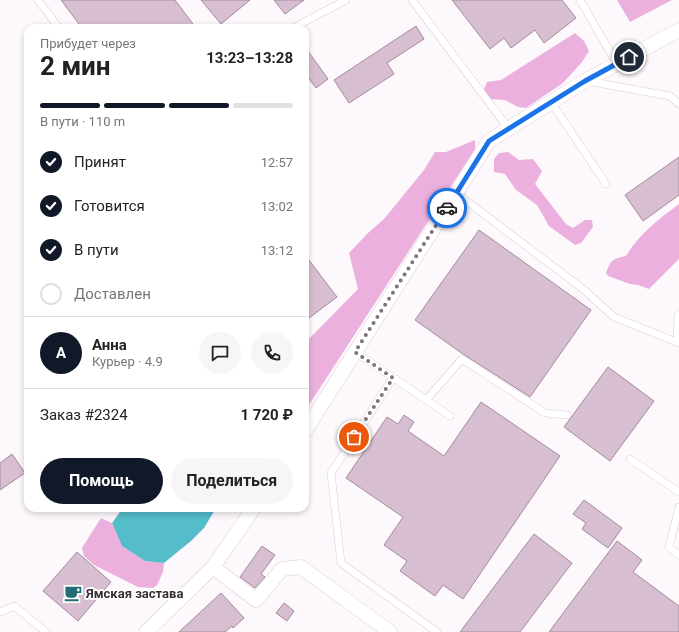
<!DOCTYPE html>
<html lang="ru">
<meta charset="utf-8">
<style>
body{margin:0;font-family:Roboto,sans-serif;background:#f6f6f6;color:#222;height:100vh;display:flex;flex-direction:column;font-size:15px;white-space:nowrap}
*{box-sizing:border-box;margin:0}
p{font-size:13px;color:#767676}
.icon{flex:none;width:22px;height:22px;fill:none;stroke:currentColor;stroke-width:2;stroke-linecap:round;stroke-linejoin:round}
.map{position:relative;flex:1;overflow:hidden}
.sheet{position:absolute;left:24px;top:24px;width:285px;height:488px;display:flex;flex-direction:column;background:#fff;border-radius:12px;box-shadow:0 2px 6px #0003}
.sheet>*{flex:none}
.pin{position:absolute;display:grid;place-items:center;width:34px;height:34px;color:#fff;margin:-17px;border:2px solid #fff;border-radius:50%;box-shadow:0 1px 4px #0007}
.courier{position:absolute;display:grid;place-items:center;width:40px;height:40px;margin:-20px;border:3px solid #1a73e8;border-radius:50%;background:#fff;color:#222;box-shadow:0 1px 5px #0007}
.summary em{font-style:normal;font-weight:700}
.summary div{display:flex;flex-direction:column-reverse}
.summary{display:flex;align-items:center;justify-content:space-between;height:68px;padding:0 16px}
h1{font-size:26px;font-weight:700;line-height:30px}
.bar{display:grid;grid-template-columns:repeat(4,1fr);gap:6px 4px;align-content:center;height:48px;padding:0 16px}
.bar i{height:5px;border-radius:3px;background:#e0e0e0}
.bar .active{background:#111827}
.bar p{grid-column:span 4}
.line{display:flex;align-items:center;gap:10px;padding:0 16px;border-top:1px solid #e0e0e0}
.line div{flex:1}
.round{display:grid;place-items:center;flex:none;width:42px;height:42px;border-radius:21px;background:#f6f6f6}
ol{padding:0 16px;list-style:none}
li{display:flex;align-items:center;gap:12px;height:44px}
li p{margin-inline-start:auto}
li .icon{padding:4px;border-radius:50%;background:#111827;color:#fff;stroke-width:4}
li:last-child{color:#767676}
li i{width:22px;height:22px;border:2px solid #e0e0e0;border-radius:50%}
.cta{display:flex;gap:8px;margin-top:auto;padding:8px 16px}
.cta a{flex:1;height:46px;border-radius:24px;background:#111827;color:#fff;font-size:16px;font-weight:700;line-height:46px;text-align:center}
.cta a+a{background:#f6f6f6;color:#222}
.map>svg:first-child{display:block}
.green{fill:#ebb0dd}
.water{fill:#55bcca}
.building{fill:#d7bfd1;stroke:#a28c9c}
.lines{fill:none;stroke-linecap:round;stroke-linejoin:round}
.service-casing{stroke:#e0c8da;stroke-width:8}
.minor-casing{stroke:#e0c8da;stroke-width:15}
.service{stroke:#fff;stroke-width:7}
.minor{stroke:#fff;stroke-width:14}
.done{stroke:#7d757b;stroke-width:4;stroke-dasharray:0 7.2}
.route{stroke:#1a73e8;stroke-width:5}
.labels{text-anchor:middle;stroke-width:3.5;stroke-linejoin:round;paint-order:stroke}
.poi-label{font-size:13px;font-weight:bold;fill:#382e35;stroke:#fff;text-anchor:start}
</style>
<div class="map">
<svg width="679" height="632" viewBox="0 0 679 632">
<rect width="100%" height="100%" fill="#fdf8fc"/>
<g class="green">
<path d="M617 0H672L630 22Z"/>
<path d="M575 33 584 41 589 51 582 62 563 83 526 108 518 107 505 100 489 99 484 89 487 82 501 80Z"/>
<path d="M475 140V149L305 411V343L358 289 349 253 368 233 384 219 424 170 435 152H446Z"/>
<path d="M508 152 519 160 533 159 542 171 535 184 566 224 573 228 585 220H592L593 227 581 243 575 245 549 226 537 205 516 190 505 174 494 172V159L499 153Z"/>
<path d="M679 204V259L649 289 638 285 630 284 608 276 606 273C611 260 612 259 626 256 639 234 659 219 679 204Z"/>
<path d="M101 518 112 523 122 546 145 561 164 563 163 572 157 585 153 588 138 587 94 565 84 556 82 548Z"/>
</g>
<path class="water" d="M123 508H216L204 528 191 541 164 563 145 561 122 546 112 523Z"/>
<g class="building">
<path d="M61 0H175L196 28H82Z"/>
<path d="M201 0H250L221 24Z"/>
<path d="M274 0H304L285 14Z"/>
<path d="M452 0H562L576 18 544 43 535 30 511 48 504 38 490 49Z"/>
<path d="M416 26 424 39 387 63 394 74 349 103 334 80Z"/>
<path d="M305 47 328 79 316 88 305 73Z"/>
<path d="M679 157V195L643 221 625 195Z"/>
<path d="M479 230 591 310 530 397 463 354 415 320Z"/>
<path d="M305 255 337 297 305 321Z"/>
<path d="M608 367 654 401 610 461 564 427Z"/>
<path d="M481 402 560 456 463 599 443 585 435 596 400 571 407 561 384 545 403 517 346 478 387 417 398 424 404 415 414 422 408 431 444 456Z"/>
<path d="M12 454 25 473 0 490V463Z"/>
<path d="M584 500 622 528 608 548 582 529 586 523 573 514Z"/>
<path d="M534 534 572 563 520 632H460Z"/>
<path d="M617 541 642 560 633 572 679 606V632H549Z"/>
<path d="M262 546 275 555 261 574 265 577 255 588 240 577Z"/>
<path d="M77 552 111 582 78 621 43 591Z"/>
<path d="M221 593 244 618 233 628 232 626 225 632H179Z"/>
<path d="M284 603 294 611 287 621 276 613Z"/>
</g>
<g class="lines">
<g class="service-casing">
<g id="service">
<path d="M38 0 59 28"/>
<path d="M412 0 508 128"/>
<path d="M580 0 617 64"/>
<path d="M293 28 346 0"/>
<path d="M587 81 670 96 679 104"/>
<path d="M551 102 606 184"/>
<path d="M456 193 583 289 614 317 679 343"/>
<path d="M677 342 678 316 679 314"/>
<path d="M355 352 450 416"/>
<path d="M393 378 331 473 341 563 437 632"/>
<path d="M426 400 462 359 545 413 567 415"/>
<path d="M630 459 679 492"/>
<path d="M679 507 669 547 679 555"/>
<path d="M0 612 14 606 46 632"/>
</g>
</g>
<g class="minor-casing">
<g id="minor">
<path d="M305 431 489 141 585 81 679 30"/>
<path d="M213 567 256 600 282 569 301 567 390 632"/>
<path d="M146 632 213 567 254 508"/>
</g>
</g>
<use href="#service" class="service"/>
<use href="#minor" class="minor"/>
</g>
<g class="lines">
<path class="done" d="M354 437 393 378 355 352 447 208"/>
<path class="route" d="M447 208 489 141 585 81 629 57"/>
</g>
<defs>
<g id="cafe-bare" transform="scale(1.38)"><path d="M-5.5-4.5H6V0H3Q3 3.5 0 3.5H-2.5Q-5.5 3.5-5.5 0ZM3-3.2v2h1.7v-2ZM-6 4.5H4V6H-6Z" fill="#226c76" stroke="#fff" stroke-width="2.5" paint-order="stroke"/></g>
</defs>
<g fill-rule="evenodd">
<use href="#cafe-bare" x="73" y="593"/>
</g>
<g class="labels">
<g class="poi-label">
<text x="86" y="598">Ямская застава</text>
</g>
</g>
</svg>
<div class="pin" style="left:354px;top:437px;background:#ea580c"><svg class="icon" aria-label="bag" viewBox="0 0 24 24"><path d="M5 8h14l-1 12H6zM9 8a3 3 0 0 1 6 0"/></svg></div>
<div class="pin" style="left:629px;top:57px;background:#1f2937"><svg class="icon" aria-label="home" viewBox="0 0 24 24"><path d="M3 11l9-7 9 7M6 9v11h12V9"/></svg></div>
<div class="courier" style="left:447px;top:208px"><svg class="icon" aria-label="car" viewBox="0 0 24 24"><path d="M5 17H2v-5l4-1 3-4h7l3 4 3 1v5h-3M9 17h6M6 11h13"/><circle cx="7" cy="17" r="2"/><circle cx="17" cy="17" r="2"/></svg></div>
<section class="sheet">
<div class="summary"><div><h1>2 мин</h1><p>Прибудет через</p></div><em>13:23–13:28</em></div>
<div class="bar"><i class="active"></i><i class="active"></i><i class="active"></i><i></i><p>В пути · 110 m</p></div>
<ol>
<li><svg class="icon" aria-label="check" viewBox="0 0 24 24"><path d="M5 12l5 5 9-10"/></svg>Принят<p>12:57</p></li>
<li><svg class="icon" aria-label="check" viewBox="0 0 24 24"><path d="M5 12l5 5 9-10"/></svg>Готовится<p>13:02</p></li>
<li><svg class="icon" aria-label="check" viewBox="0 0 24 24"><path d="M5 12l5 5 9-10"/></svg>В пути<p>13:12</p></li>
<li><i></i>Доставлен</li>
</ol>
<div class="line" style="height:72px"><b class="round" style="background:#111827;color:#fff">А</b><div><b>Анна</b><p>Курьер · 4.9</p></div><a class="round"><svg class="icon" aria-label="chat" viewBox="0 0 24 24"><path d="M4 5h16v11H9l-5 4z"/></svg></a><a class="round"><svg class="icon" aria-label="phone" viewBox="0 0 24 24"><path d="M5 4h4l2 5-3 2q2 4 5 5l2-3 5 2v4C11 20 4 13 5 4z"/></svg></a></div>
<div class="line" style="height:52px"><div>Заказ #2324</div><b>1 720 ₽</b></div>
<div class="cta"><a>Помощь</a><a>Поделиться</a></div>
</section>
</div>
